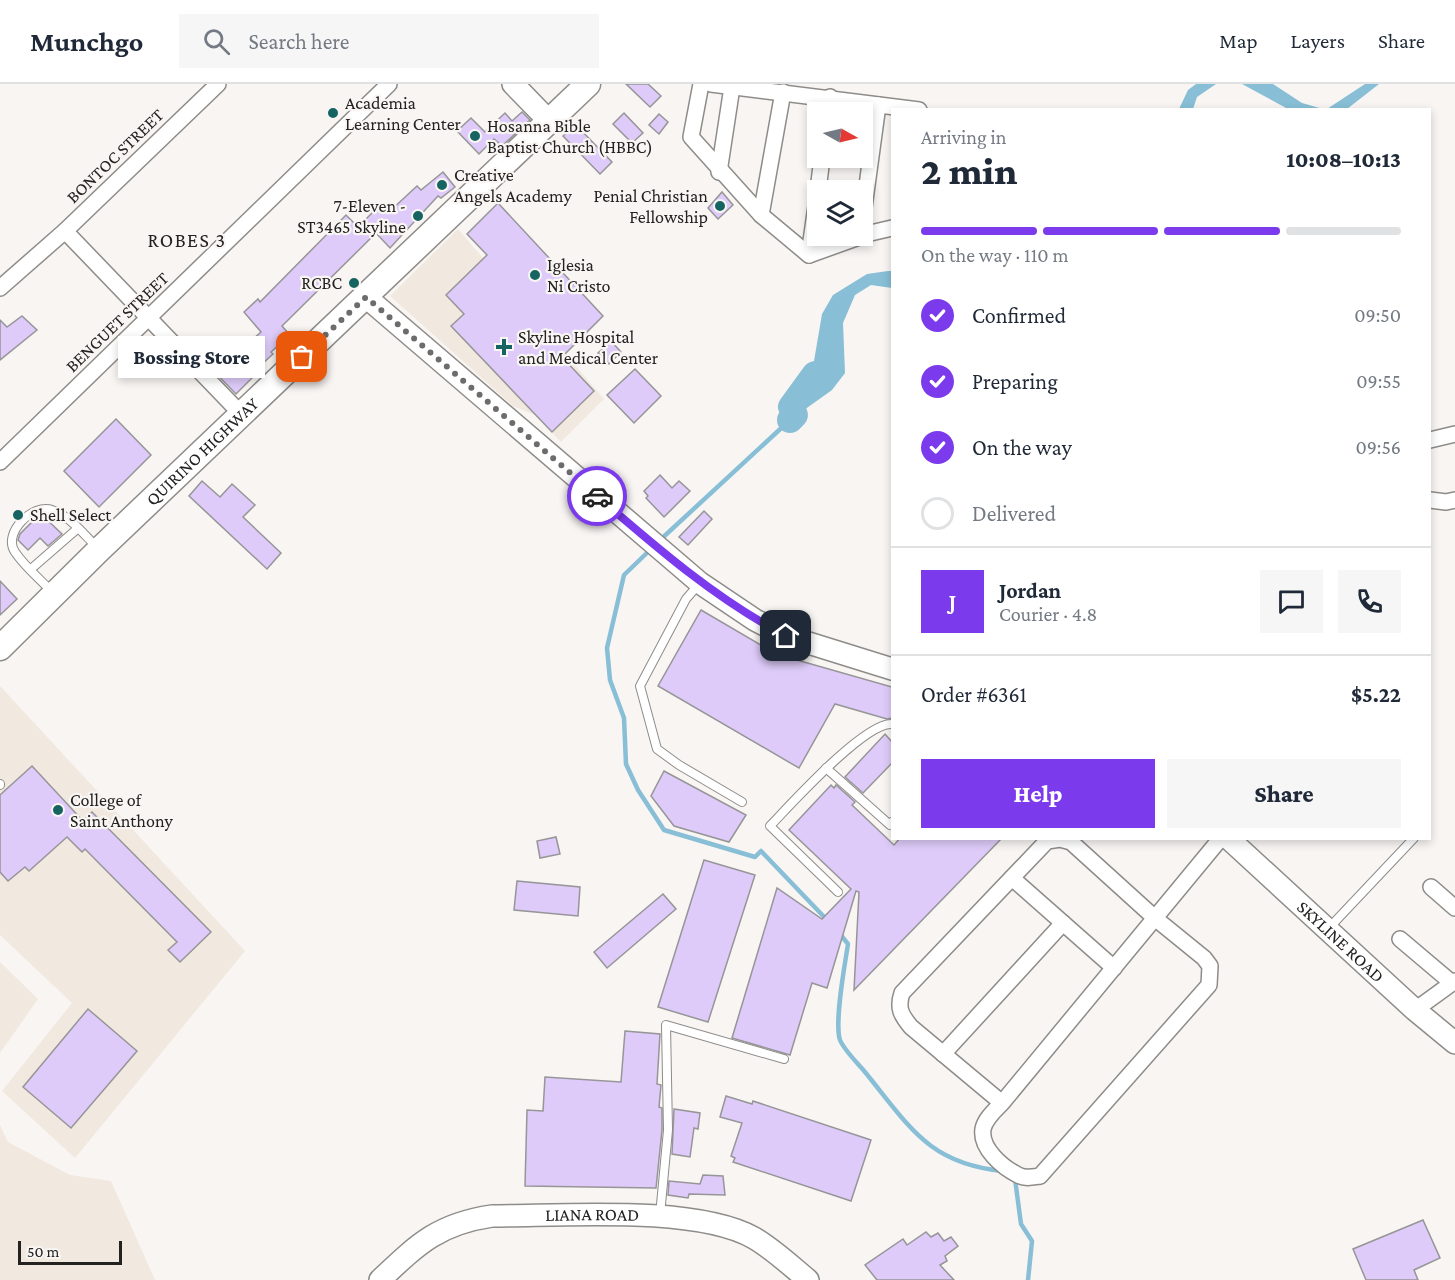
<!DOCTYPE html>
<meta charset="utf-8">
<style>
body{margin:0;font-family:"Crimson Pro",serif;background:#f6f6f7;color:#1f2937;height:100vh;display:flex;flex-direction:column;font-size:22px;white-space:nowrap}
*{box-sizing:border-box;margin:0}
p{font-size:20px;color:#747a83}
.icon{flex:none;width:33px;height:33px;fill:none;stroke:currentColor;stroke-width:2;stroke-linecap:round;stroke-linejoin:round}
.map{position:relative;flex:1;overflow:hidden}
.details{position:absolute;left:891px;top:24px;width:540px;height:732px;display:flex;flex-direction:column;background:#fff;border-radius:0px;box-shadow:0 3px 9px #0003}
.details>*{flex:none}
.needle{width:39px;rotate:98deg}
.tools{position:absolute;left:807px;top:18px;display:grid;gap:12px}
.tools a{display:grid;place-items:center;width:66px;height:66px;border-radius:0px;background:#fff;box-shadow:0 3px 9px #0003;font-size:30px}
.scale{position:absolute;left:18px;bottom:15px;width:104px;box-sizing:border-box;padding-left:6px;border:3px solid #232221;border-top:0;font-size:16px;line-height:21px;white-space:nowrap;color:#232221;-webkit-text-stroke:4px #f8f5f3;paint-order:stroke}
.pin{position:absolute;display:grid;place-items:center;width:51px;height:51px;color:#fff;margin:-26px;border-radius:12px;box-shadow:0 3px 9px #0006}
.courier{position:absolute;display:grid;place-items:center;width:60px;height:60px;margin:-30px;border:4px solid #7c3aed;border-radius:50%;background:#fff;color:#222;box-shadow:0 2px 8px #0007}
.bubble{position:absolute;height:42px;border-radius:0px;background:#fff;box-shadow:0 3px 9px #0003;font-size:20px;font-weight:800;line-height:42px;text-align:center}
.overview em{font-style:normal;font-weight:800}
.overview div{display:flex;flex-direction:column-reverse}
.overview{display:flex;align-items:center;justify-content:space-between;height:102px;padding:0 30px}
h1{font-size:39px;font-weight:800;line-height:45px}
.bar{display:grid;grid-template-columns:repeat(4,1fr);gap:9px 6px;align-content:center;height:72px;padding:0 30px}
.bar i{height:8px;border-radius:4px;background:#e0e1e3}
.bar .active{background:#7c3aed}
.bar p{grid-column:span 4}
.line{display:flex;align-items:center;gap:15px;padding:0 30px;border-top:2px solid #e0e1e3}
.line div{flex:1}
.round{display:grid;place-items:center;flex:none;width:63px;height:63px;border-radius:0px;background:#f6f6f7}
ol{padding:0 30px;list-style:none}
li{display:flex;align-items:center;gap:18px;height:66px}
li p{margin-inline-start:auto}
li .icon{padding:6px;border-radius:50%;background:#7c3aed;color:#fff;stroke-width:4}
li:last-child{color:#747a83}
li i{width:33px;height:33px;border:3px solid #e0e1e3;border-radius:50%}
.cta{display:flex;gap:12px;margin-top:auto;padding:12px 30px}
.cta a{flex:1;height:69px;border-radius:0px;background:#7c3aed;color:#fff;font-size:24px;font-weight:800;line-height:69px;text-align:center}
.cta a+a{background:#f6f6f7;color:#1f2937}
header{display:flex;align-items:center;gap:36px;box-sizing:border-box;height:84px;padding:0 30px;background:#fff;border-bottom:2px solid #e0e1e3}
header strong{font-size:28px}
nav{display:flex;gap:33px;margin-inline-start:auto;font-size:21px}
.search{width:420px;height:54px;background:#f6f6f7;display:flex;align-items:center;gap:15px;box-sizing:border-box;padding:0 21px;border-radius:0px;color:#747a83;font-size:22px}
.map>svg:first-child{display:block}
.built{fill:#f1e9e0}
.water{fill:#88bfd6}
.lines{fill:none;stroke-linecap:round;stroke-linejoin:round}
.stream{stroke:#88bfd6;stroke-width:4.5}
.river{stroke:#88bfd6;stroke-width:26}
.building{fill:#decbf9;stroke:#969597;stroke-width:1.5}
.lane-casing{stroke:#8e8c89;stroke-width:10}
.street-casing{stroke:#8e8c89;stroke-width:18}
.secondary-casing{stroke:#8e8c89;stroke-width:24}
.primary-casing{stroke:#8e8c89;stroke-width:27}
.lane{stroke:#fff;stroke-width:8}
.street{stroke:#fff;stroke-width:15}
.secondary{stroke:#fff;stroke-width:21}
.primary{stroke:#fff;stroke-width:24}
.done{stroke:#6e6c6a;stroke-width:6;stroke-dasharray:0 10.8}
.route{stroke:#7c3aed;stroke-width:8}
.poi-dot{fill:#166461;stroke:#f8f5f3;stroke-width:2}
.labels{text-anchor:middle;stroke-width:4.5;stroke-linejoin:round;paint-order:stroke}
.poi-label{font-size:18px;fill:#232221;stroke:#f8f5f3;text-anchor:start}
.street-label{font-size:18px;fill:#232221;stroke:#f8f5f3}
.neighbourhood-label{font-size:20px;letter-spacing:1.5px;fill:#232221;stroke:#f8f5f3}
</style>
<header>
<strong>Munchgo</strong>
<div class="search"><svg class="icon" aria-label="search" viewBox="0 0 24 24"><circle cx="10" cy="10" r="6"/><path d="M15 15l6 6"/></svg>Search here</div>
<nav><a>Map</a><a>Layers</a><a>Share</a></nav>
</header>
<div class="map">
<svg width="1455" height="1196" viewBox="0 0 1455 1196">
<rect width="100%" height="100%" fill="#f8f5f3"/>
<g class="built">
<path d="M458 145 604 315 561 358 535 331 513 322 390 212Z"/>
<path d="M0 602 245 867 75 1074 2 1007 72 919 0 851Z"/>
<path d="M0 878 38 915 0 969Z"/>
<path d="M0 1041 8 1058 70 1091 111 1097 155 1196H0Z"/>
</g>
<g class="water">
<path d="M1196 0H1216L1197 13 1193 25H1179L1188 6Z"/>
<path d="M1242 0H1273L1302 19 1323 25H1288Z"/>
<path d="M1365 0H1379L1347 25H1327Z"/>
<path d="M888 187H892V204L871 201 855 211 843 239 845 289 832 306 790 336 800 304 814 277 822 230 833 211 867 190Z"/>
</g>
<g class="lines">
<g class="stream">
<path d="M659 457 790 336"/>
<path d="M651 465 624 491 607 564 610 596 624 634 626 680 638 706 664 746 755 773 761 767 828 837"/>
<path d="M840 850 848 860C845 880 834 938 840 956 845 968 861 982 869 993 911 1045 931 1080 1003 1087"/>
<path d="M1015 1095 1021 1140 1032 1157 1028 1196"/>
</g>
<path class="river" d="M790 336 795 331 791 323 815 290"/>
</g>
<g class="building">
<path d="M626 0H648L661 12 650 23Z"/>
<path d="M522 28 530 36 502 62 494 55 479 70 457 47 471 34 485 48 505 29 512 37Z"/>
<path d="M624 29 643 49 632 59 613 40Z"/>
<path d="M659 30 668 38 659 50 649 41Z"/>
<path d="M576 41 612 78 600 90 563 52Z"/>
<path d="M443 88 455 103 441 114 438 112 390 164 376 149 282 242 290 251 271 268 273 270 261 281 263 283 236 310 200 273 212 262 227 278 261 248 244 228 258 215 260 218 346 131 358 143 381 120 389 128 417 102 421 106Z"/>
<path d="M722 108 733 121 718 135 708 124Z"/>
<path d="M498 119 603 232 562 273 594 307 552 348 451 242 464 230 446 211 487 171 467 150Z"/>
<path d="M22 232 37 246 0 276V236L7 243Z"/>
<path d="M611 257 621 268 609 280 598 269Z"/>
<path d="M635 285 661 312 634 339 607 311Z"/>
<path d="M116 335 151 371 99 423 64 387Z"/>
<path d="M660 391 672 404 679 397 690 407 664 433 646 414 648 412 644 407Z"/>
<path d="M202 397 220 413 232 400 255 421 243 433 281 469 267 485 189 412Z"/>
<path d="M704 427 712 435 688 461 679 453Z"/>
<path d="M43 432 62 450 48 462 40 454 28 466 18 456 20 450 36 434Z"/>
<path d="M0 497 17 515 0 531Z"/>
<path d="M701 526 776 570 892 603V634L887 635 835 620 799 684 658 602Z"/>
<path d="M885 650 892 658V679L863 709 845 693Z"/>
<path d="M32 682 83 737 92 728 211 848 180 878 168 866 177 858 85 765 82 768 67 753 29 787 25 783 8 797 0 788V711Z"/>
<path d="M664 687 746 731 729 758 674 742 651 712Z"/>
<path d="M831 701 834 704 836 701 855 718 852 721 894 761 900 754H1002L854 906 859 808 856 807 827 904 812 899 790 971 732 954 777 804 822 835 851 805 789 746Z"/>
<path d="M556 753 560 770 540 774 537 757Z"/>
<path d="M704 776 755 791 708 938 658 923Z"/>
<path d="M517 797 580 803 578 832 514 826Z"/>
<path d="M663 810 676 825 607 884 594 868Z"/>
<path d="M88 925 137 967 71 1044 23 1003Z"/>
<path d="M625 947 660 950 657 1000 661 1001 659 1023 662 1024V1046L656 1104 525 1102 527 1026 543 1027 545 993 621 998Z"/>
<path d="M726 1012 752 1020 753 1017 871 1056 851 1117 733 1078 735 1074 731 1072 742 1039 720 1033Z"/>
<path d="M674 1025 700 1029 698 1045 694 1044 690 1073 672 1070Z"/>
<path d="M703 1091 723 1092 725 1111 689 1110 688 1114 668 1111 669 1097 700 1100Z"/>
<path d="M1423 1136 1440 1174 1414 1186 1418 1196H1366L1353 1165Z"/>
<path d="M926 1148 931 1153 938 1149 944 1157 951 1153 958 1162 945 1172 947 1177 940 1181 954 1196H877L865 1181 903 1155 907 1161Z"/>
</g>
<g class="lines">
<g class="lane-casing">
<g id="lane">
<path d="M31 485 77 445"/>
<path d="M699 500 686 515 640 602 657 665 679 681 742 718"/>
<path d="M53 509C41 496 25 483 15 468 2 449 33 419 52 426 69 431 85 452 98 464"/>
<path d="M826 684 890 741 892 738"/>
<path d="M0 701V700"/>
<path d="M838 808 770 742C791 720 865 638 892 640"/>
<path d="M1328 845 1414 754"/>
<path d="M660 1131 668 1046 666 941 784 975"/>
</g>
</g>
<g class="street-casing">
<g id="street">
<path d="M701 0 691 53 761 131 809 171 862 152"/>
<path d="M711 0 919 26"/>
<path d="M828 28 830 13"/>
<path d="M719 88 732 3"/>
<path d="M818 106 822 74"/>
<path d="M761 131 783 8"/>
<path d="M862 138 878 21"/>
<path d="M65 147 242 331"/>
<path d="M862 151 892 144"/>
<path d="M809 171 818 108"/>
<path d="M0 204 65 147 218 0"/>
<path d="M1430 356 1455 350"/>
<path d="M0 378 389 0"/>
<path d="M1430 416 1446 418 1455 416"/>
<path d="M1012 794 1114 884"/>
<path d="M1431 803 1455 824"/>
<path d="M1400 855 1452 899"/>
<path d="M1415 926 1455 897"/>
<path d="M943 970 1063 839"/>
<path d="M1002 1019 911 943C901 931 897 924 902 909L1047 757 1060 755 1071 758 1156 835 1204 874 1210 882 1209 901 1040 1092C1033 1093 1025 1095 1018 1091 1002 1083 980 1064 983 1045 985 1035 995 1026 1002 1019L1221 754"/>
</g>
</g>
<g class="secondary-casing">
<g id="secondary">
<path d="M513 0 549 37"/>
<path d="M366 213 700 499 755 536 786 552 892 585"/>
<path id="s1" d="M1228 754 1415 926 1455 959"/>
<path id="s2" d="M380 1196C418 1160 438 1140 492 1132 561 1132 695 1121 754 1154 773 1165 791 1182 808 1196"/>
</g>
</g>
<g class="primary-casing">
<g id="primary">
<path id="s3" d="M0 564 100 465 588 0"/>
</g>
</g>
<use href="#lane" class="lane"/>
<use href="#street" class="street"/>
<use href="#secondary" class="secondary"/>
<use href="#primary" class="primary"/>
</g>
<g class="lines">
<path class="done" d="M302 273 366 213 597 412"/>
<path class="route" d="M597 412C657 464 716 515 786 552"/>
</g>
<g class="poi-dot">
<circle cx="333" cy="29" r="6"/>
<circle cx="475" cy="52" r="6"/>
<circle cx="442" cy="101" r="6"/>
<circle cx="720" cy="122" r="6"/>
<circle cx="418" cy="132" r="6"/>
<circle cx="535" cy="191" r="6"/>
<circle cx="354" cy="199" r="6"/>
<path d="M501 254h6v6h6v6h-6v6h-6v-6h-6v-6h6z"/>
<circle cx="18" cy="431" r="6"/>
<circle cx="58" cy="726" r="6"/>
</g>
<g class="labels">
<g class="poi-label">
<text x="345" y="25">Academia<tspan x="345" dy="21">Learning Center</tspan></text>
<text x="487" y="48">Hosanna Bible<tspan x="487" dy="21">Baptist Church (HBBC)</tspan></text>
<text x="454" y="97">Creative<tspan x="454" dy="21">Angels Academy</tspan></text>
<text x="708" y="118" text-anchor="end">Penial Christian<tspan x="708" dy="21">Fellowship</tspan></text>
<text x="406" y="128" text-anchor="end">7-Eleven -<tspan x="406" dy="21">ST3465 Skyline</tspan></text>
<text x="547" y="187">Iglesia<tspan x="547" dy="21">Ni Cristo</tspan></text>
<text x="342" y="205" text-anchor="end">RCBC</text>
<text x="518" y="259">Skyline Hospital<tspan x="518" dy="21">and Medical Center</tspan></text>
<text x="30" y="437">Shell Select</text>
<text x="70" y="722">College of<tspan x="70" dy="21">Saint Anthony</tspan></text>
</g>
<g class="street-label">
<text transform="translate(115 72) rotate(-44)" y="6">BONTOC STREET</text>
<text transform="translate(117 238) rotate(-44)" y="6">BENGUET STREET</text>
<text dy="6" stroke="none"><textPath href="#s3" startOffset="282">QUIRINO HIGHWAY</textPath></text>
<text dy="6" stroke="none"><textPath href="#s1" startOffset="153">SKYLINE ROAD</textPath></text>
<text dy="6" stroke="none"><textPath href="#s2" startOffset="232">LIANA ROAD</textPath></text>
</g>
<g class="neighbourhood-label">
<text x="187" y="163">ROBES 3</text>
</g>
</g>
</svg>
<div class="tools">
<a><svg class="needle" viewBox="-14 -14 28 28"><path d="M0-13l5 13h-10z" fill="#e53935"/><path d="M0 13l5-13h-10z" fill="#747a83"/></svg></a>
<a><svg class="icon" aria-label="layers" viewBox="0 0 24 24"><path d="M12 4l9 5-9 5-9-5zM3 14l9 5 9-5"/></svg></a>
</div>
<div class="scale">50 m</div>
<div class="pin" style="left:302px;top:273px;background:#ea580c"><svg class="icon" aria-label="bag" viewBox="0 0 24 24"><path d="M5 8h14l-1 12H6zM9 8a3 3 0 0 1 6 0"/></svg></div>
<div class="pin" style="left:786px;top:552px;background:#1f2937"><svg class="icon" aria-label="home" viewBox="0 0 24 24"><path d="M3 11l9-7 9 7M6 9v11h12V9"/></svg></div>
<div class="courier" style="left:597px;top:412px"><svg class="icon" aria-label="car" viewBox="0 0 24 24"><path d="M5 17H2v-5l4-1 3-4h7l3 4 3 1v5h-3M9 17h6M6 11h13"/><circle cx="7" cy="17" r="2"/><circle cx="17" cy="17" r="2"/></svg></div>
<div class="bubble" style="left:118px;top:252px;width:147px">Bossing Store</div>
<section class="details">
<div class="overview"><div><h1>2 min</h1><p>Arriving in</p></div><em>10:08–10:13</em></div>
<div class="bar"><i class="active"></i><i class="active"></i><i class="active"></i><i></i><p>On the way · 110 m</p></div>
<ol>
<li><svg class="icon" aria-label="check" viewBox="0 0 24 24"><path d="M5 12l5 5 9-10"/></svg>Confirmed<p>09:50</p></li>
<li><svg class="icon" aria-label="check" viewBox="0 0 24 24"><path d="M5 12l5 5 9-10"/></svg>Preparing<p>09:55</p></li>
<li><svg class="icon" aria-label="check" viewBox="0 0 24 24"><path d="M5 12l5 5 9-10"/></svg>On the way<p>09:56</p></li>
<li><i></i>Delivered</li>
</ol>
<div class="line" style="height:108px"><b class="round" style="background:#7c3aed;color:#fff">J</b><div><b>Jordan</b><p>Courier · 4.8</p></div><a class="round"><svg class="icon" aria-label="chat" viewBox="0 0 24 24"><path d="M4 5h16v11H9l-5 4z"/></svg></a><a class="round"><svg class="icon" aria-label="phone" viewBox="0 0 24 24"><path d="M5 4h4l2 5-3 2q2 4 5 5l2-3 5 2v4C11 20 4 13 5 4z"/></svg></a></div>
<div class="line" style="height:78px"><div>Order #6361</div><b>$5.22</b></div>
<div class="cta"><a>Help</a><a>Share</a></div>
</section>
</div>
